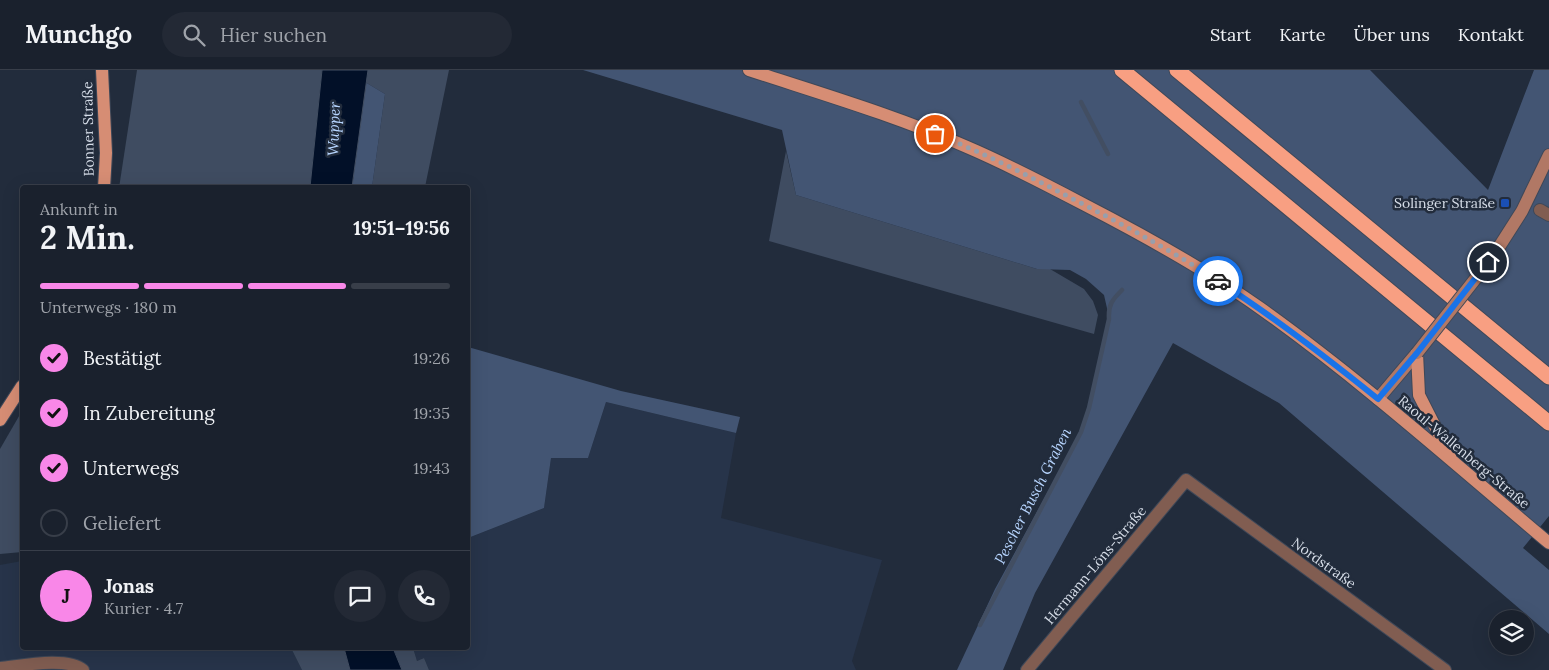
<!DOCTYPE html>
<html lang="de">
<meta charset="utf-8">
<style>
body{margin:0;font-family:Lora,serif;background:#232935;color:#f1f3f6;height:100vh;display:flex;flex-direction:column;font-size:19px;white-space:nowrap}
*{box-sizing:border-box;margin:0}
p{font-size:16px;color:#9fa3aa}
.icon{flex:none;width:28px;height:28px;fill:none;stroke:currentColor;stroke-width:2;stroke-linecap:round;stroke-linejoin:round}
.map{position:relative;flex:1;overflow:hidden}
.details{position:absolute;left:20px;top:115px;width:450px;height:465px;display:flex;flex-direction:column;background:#1a212d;border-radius:5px;box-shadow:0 5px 20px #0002,0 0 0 1px #383e49}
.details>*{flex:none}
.buttons{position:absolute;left:1489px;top:540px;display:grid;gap:10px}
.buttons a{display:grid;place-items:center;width:45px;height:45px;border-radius:50%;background:#1a212d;box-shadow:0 5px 20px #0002,0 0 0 1px #383e49;font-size:25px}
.pin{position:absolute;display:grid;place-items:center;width:42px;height:42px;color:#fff;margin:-21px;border:2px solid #fff;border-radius:50%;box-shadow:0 1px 5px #0007}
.courier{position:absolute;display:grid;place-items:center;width:50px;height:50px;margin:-25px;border:4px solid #1a73e8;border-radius:50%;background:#fff;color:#222;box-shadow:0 1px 6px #0007}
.head em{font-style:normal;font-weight:700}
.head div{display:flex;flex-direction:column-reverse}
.head{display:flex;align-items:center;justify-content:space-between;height:85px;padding:0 20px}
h1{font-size:32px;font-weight:700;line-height:38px}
.bar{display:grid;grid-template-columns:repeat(4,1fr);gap:8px 5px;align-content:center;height:60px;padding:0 20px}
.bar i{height:6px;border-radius:4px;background:#383e49}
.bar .active{background:#f987e8}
.bar p{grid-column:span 4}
.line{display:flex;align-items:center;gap:12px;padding:0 20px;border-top:1px solid #383e49}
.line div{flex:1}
.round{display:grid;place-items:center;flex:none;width:52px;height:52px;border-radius:26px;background:#232935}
ol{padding:0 20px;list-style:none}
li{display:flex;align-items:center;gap:15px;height:55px}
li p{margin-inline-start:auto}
li .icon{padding:5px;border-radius:50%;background:#f987e8;color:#111;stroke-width:4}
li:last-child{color:#9fa3aa}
li i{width:28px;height:28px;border:2px solid #383e49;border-radius:50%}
header{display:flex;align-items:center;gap:30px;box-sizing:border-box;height:70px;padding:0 25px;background:#1a212d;border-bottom:1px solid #383e49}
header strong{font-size:24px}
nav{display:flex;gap:28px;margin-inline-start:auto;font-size:18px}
.search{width:350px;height:45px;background:#232935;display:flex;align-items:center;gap:12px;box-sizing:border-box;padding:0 18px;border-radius:28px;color:#9fa3aa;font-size:19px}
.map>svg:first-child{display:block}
.built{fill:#27344a}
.green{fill:#3f4c61}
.forest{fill:#435573}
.water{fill:#021028;stroke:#424e62}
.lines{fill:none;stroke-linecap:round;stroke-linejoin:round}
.stream{stroke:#424e62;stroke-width:4.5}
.street-casing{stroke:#3f4858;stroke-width:14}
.secondary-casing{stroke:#3f4858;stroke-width:14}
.primary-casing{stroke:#3f4858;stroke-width:14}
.highway-casing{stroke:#3f4858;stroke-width:17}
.street{stroke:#815d51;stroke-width:12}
.secondary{stroke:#b17865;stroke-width:12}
.primary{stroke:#d68d74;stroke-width:12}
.highway{stroke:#f89f82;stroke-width:15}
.secondary-bridge-casing{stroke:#3f4858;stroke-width:14;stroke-linecap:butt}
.secondary-bridge{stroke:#b17865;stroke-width:12}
.done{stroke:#979fac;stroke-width:5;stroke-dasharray:0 9}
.route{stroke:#1a73e8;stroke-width:6}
.transit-dot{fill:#1a4fb4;stroke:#222c3c;stroke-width:2}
.labels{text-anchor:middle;stroke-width:5;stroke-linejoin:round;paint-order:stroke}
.street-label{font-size:14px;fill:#d6dde8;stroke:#222c3c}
.poi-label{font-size:14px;fill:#d6dde8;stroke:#222c3c;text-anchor:end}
.water-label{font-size:15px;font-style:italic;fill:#b6d4fe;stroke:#222c3c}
</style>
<header>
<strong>Munchgo</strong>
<div class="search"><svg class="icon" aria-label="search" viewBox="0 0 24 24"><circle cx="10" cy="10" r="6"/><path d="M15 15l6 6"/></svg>Hier suchen</div>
<nav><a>Start</a><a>Karte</a><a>Über uns</a><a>Kontakt</a></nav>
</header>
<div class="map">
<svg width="1549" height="600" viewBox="0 0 1549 600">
<rect width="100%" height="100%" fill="#222c3c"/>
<g class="built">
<path d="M606 332 736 363 721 448 882 490 852 591 856 600H429L424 588 417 591 413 578H468V468L544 438 551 388H588Z"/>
<path d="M22 491V578H291L302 600H0V495Z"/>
</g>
<g class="green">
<path d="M137 0H322L310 117 119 118Z"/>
<path d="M368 0H449L425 117H372L385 24 365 12Z"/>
<path d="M786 81 796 125 1037 199H1050L1084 219 1093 231 1098 245 1094 264 769 171Z"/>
<path d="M22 341V482L0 484V379Z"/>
<path d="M291 578H344L350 600H302Z"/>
<path d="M393 578H413L417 591 424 588 429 600H402Z"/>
</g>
<g class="forest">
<path d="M583 0H1370L1488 120 1534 0H1549V446L1523 478 1549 500V564L1279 333 1173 273 1035 523 1003 600H957L995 519 1083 357 1109 247 1104 225 1086 209 1070 200 1037 199 796 125 782 60Z"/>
<path d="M365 12 385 24 372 117 352 118Z"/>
<path d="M468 277 621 321 740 347 736 363 606 332 588 388H551L544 438 468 468Z"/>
</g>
<g class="water">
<path d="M322 0H368L352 117H310Z"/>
<path d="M344 578H393L402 600H350Z"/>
</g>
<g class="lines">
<g class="stream">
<path d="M1081 32 1108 84"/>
<path d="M980 555 1081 362 1089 338 1109 249C1108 235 1112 230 1122 220"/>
</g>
<g class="street-casing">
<g id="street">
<path d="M1540 140 1549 145"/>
<path d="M0 598C20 596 67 586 83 600"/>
<path d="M1027 600 1186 410 1445 600"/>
</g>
</g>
<g class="secondary-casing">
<g id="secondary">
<path d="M1476 208 1499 177 1522 141 1549 85"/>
<path d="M1378 329 1417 283"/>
</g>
</g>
<g class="primary-casing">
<g id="primary">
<path d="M102 0 106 83 104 118"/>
<path d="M749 0C822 24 897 46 967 77 1007 94 1047 115 1085 135 1145 166 1205 199 1260 238 1361 310 1454 393 1549 473"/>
<path d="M1417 283 1419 325 1450 386"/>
<path d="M0 350 22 316"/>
</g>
</g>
<g class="highway-casing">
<g id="highway">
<path d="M1122 0 1549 353"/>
<path d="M1177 0 1549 307"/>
</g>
</g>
<use href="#street" class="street"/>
<use href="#secondary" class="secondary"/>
<use href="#primary" class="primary"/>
<use href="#highway" class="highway"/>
<g class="secondary-bridge-casing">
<path id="secondary-bridge" d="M1417 283 1476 208"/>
</g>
<use href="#secondary-bridge" class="secondary-bridge"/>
</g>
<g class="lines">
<path class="done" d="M935 64C985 83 1032 108 1079 132 1127 157 1174 182 1218 211"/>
<path class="route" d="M1218 211C1274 247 1326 287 1378 329L1417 283 1488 192"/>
</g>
<rect class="transit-dot" x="1500" y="128" width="10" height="10" rx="2.5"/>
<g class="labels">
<g class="street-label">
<text transform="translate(88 59) rotate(-91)" y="5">Bonner Straße</text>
<text transform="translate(1464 382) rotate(40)" y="5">Raoul-Wallenberg-Straße</text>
<text transform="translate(1324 493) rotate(36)" y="5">Nordstraße</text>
<text transform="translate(1095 495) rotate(-50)" y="5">Hermann-Löns-Straße</text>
</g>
<g class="poi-label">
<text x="1495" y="138">Solinger Straße</text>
</g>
<g class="water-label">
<text transform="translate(334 59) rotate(-88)" y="5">Wupper</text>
<text transform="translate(1033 426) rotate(-63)" y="5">Pescher Busch Graben</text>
</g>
</g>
</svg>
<div class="buttons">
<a><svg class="icon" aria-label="layers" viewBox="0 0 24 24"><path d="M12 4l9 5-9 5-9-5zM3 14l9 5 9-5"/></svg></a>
</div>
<div class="pin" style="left:935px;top:64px;background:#ea580c"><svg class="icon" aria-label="bag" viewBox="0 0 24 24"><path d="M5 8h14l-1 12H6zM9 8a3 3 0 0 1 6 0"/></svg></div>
<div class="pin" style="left:1488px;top:192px;background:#1f2937"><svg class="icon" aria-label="home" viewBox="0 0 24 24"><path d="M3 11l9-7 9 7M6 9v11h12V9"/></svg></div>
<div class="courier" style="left:1218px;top:211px"><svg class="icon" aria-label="car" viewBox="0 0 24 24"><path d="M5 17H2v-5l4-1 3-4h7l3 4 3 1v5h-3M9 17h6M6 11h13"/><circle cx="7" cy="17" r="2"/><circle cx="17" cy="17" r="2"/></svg></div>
<section class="details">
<div class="head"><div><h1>2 Min.</h1><p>Ankunft in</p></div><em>19:51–19:56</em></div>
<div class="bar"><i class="active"></i><i class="active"></i><i class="active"></i><i></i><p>Unterwegs · 180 m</p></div>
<ol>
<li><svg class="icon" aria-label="check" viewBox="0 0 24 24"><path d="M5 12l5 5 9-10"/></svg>Bestätigt<p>19:26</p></li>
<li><svg class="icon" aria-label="check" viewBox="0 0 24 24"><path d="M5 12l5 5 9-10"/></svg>In Zubereitung<p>19:35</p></li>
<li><svg class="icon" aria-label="check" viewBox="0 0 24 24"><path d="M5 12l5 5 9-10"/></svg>Unterwegs<p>19:43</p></li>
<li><i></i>Geliefert</li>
</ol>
<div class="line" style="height:90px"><b class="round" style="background:#f987e8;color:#111">J</b><div><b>Jonas</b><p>Kurier · 4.7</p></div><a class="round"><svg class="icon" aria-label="chat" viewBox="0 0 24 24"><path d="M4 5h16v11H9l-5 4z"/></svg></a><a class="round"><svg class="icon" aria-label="phone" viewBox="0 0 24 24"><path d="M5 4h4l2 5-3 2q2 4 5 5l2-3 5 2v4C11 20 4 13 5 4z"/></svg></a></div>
</section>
</div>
